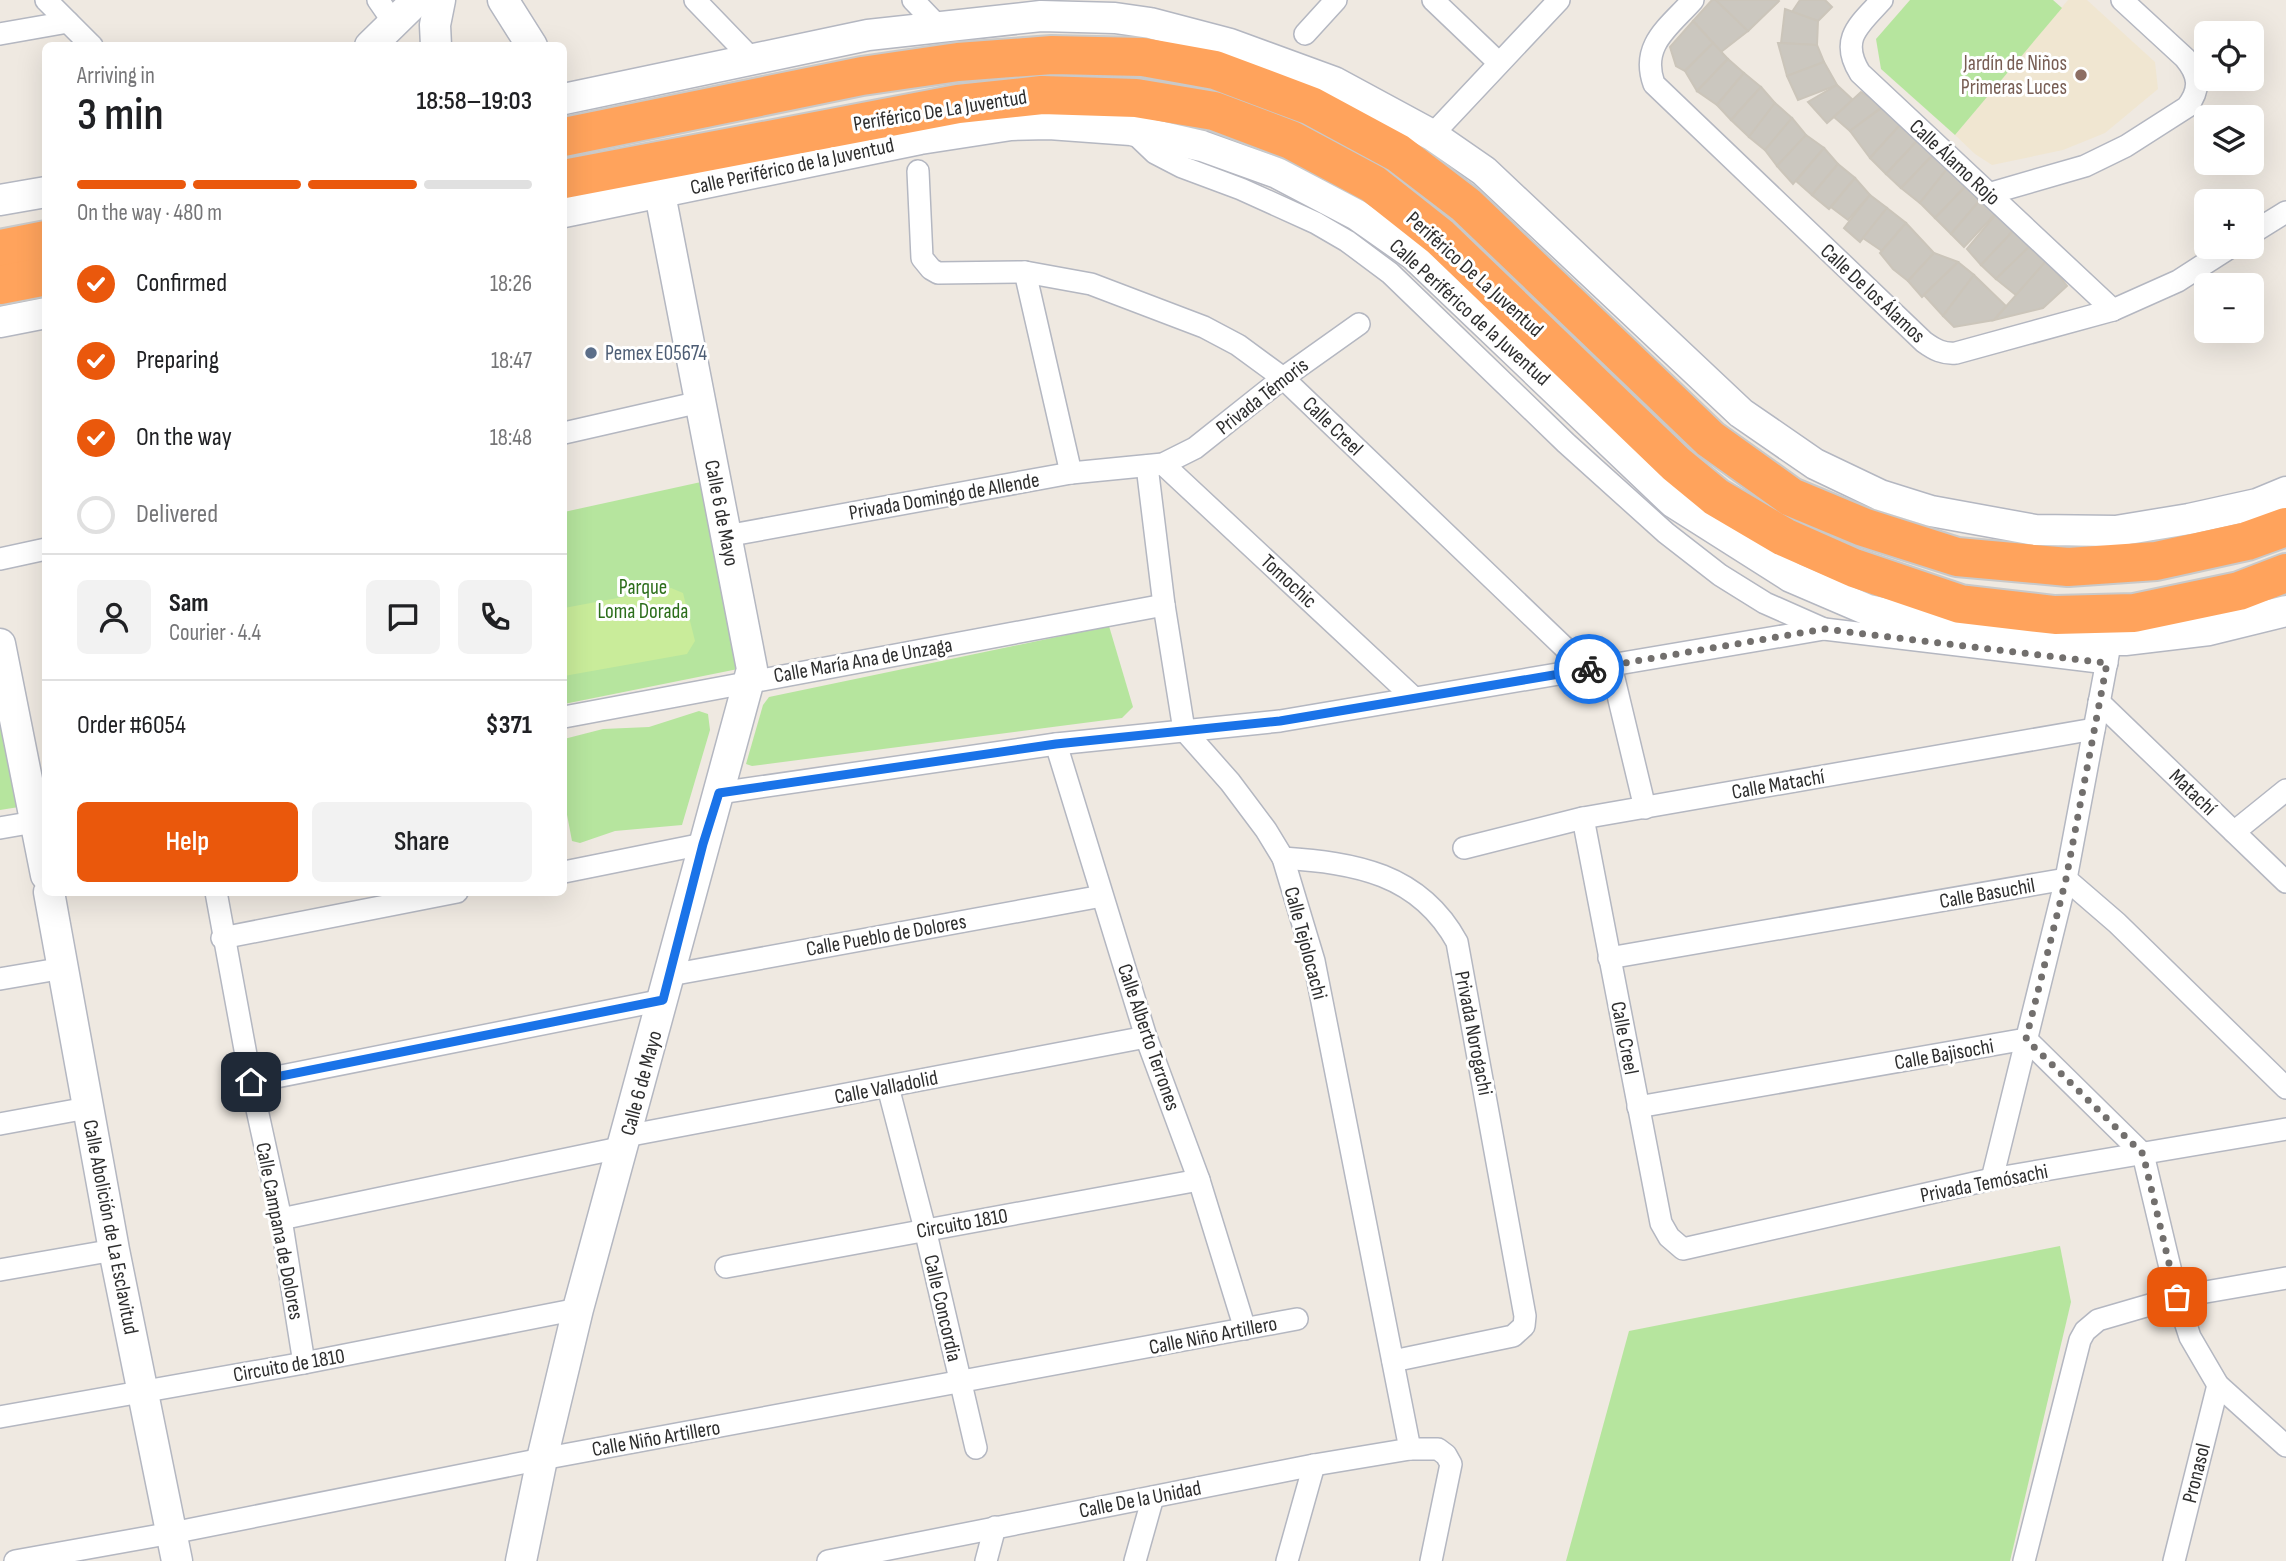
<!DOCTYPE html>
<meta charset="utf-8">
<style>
body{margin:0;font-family:"Sofia Sans Condensed",sans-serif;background:#f2f2f2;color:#202124;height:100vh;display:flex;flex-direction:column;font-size:26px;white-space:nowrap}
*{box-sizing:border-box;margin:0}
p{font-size:23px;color:#757577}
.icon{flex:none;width:38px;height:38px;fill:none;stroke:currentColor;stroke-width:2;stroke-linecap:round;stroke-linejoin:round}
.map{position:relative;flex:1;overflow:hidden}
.sheet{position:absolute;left:42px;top:42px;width:525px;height:854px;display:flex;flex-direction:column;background:#fff;border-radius:10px;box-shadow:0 7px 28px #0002}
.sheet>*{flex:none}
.fabs{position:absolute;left:2194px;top:21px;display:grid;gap:14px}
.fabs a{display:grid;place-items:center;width:70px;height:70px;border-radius:10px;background:#fff;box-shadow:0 7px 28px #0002;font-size:35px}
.pin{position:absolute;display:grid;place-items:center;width:60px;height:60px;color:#fff;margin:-30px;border-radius:14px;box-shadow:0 4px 10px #0006}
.courier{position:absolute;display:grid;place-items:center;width:70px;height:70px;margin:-35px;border:5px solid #1a73e8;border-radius:50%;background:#fff;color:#222;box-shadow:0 2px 9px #0007}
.summary em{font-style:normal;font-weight:600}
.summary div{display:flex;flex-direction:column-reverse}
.summary{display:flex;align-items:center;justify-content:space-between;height:119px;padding:0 35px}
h1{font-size:46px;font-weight:600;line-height:52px}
.bar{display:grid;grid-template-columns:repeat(4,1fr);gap:10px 7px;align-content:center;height:84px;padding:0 35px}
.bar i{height:9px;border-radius:5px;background:#e0e0e0}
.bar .selected{background:#ea580c}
.bar p{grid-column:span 4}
.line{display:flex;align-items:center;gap:18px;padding:0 35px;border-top:2px solid #e0e0e0}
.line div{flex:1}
.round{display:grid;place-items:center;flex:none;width:74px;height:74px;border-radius:10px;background:#f2f2f2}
ol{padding:0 35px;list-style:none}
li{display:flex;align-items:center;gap:21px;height:77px}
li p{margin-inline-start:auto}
li .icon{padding:7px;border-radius:50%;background:#ea580c;color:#fff;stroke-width:4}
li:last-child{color:#757577}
li i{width:38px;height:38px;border:4px solid #e0e0e0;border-radius:50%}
.button{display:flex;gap:14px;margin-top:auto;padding:14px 35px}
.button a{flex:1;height:80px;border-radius:10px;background:#ea580c;color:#fff;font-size:28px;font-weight:600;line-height:80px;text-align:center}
.button a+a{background:#f2f2f2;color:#202124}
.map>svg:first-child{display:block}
.education{fill:#f0e6d1}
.green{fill:#b6e59e}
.pitch{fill:#c9ec9a}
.building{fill:#cbc7bf;stroke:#cbc5ba;stroke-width:2}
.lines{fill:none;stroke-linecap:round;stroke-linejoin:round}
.street-casing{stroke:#b4b7c1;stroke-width:24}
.secondary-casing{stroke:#b4b7c1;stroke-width:33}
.highway-casing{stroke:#c9c9c9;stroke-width:42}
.street{stroke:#fff;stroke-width:21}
.secondary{stroke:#fff;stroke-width:30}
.highway{stroke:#ffa35c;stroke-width:38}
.done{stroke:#726f6d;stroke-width:7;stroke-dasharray:0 12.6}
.route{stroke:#1a73e8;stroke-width:9}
.education-dot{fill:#8d6e63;stroke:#fff;stroke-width:2.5}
.service-dot{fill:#5c6f8a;stroke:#fff;stroke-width:2.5}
.labels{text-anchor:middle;stroke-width:6;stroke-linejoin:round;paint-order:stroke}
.education-label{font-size:21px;fill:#785e54;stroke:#fff;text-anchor:end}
.street-label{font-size:21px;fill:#2e2e2e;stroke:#fff}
.service-label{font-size:21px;fill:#4e5e75;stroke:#fff;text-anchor:start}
.park-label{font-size:21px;fill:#2c6e1b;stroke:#fff}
</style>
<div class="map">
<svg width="2286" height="1561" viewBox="0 0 2286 1561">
<rect width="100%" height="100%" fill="#efe9e1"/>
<path class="education" d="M2068 0H2087L2155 62 2158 89 2105 133 2063 150 1992 165 1975 154 1955 135Z"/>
<g class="green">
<path d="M1910 0H2053L2062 8 1955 135 1881 69 1876 39Z"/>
<path d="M701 482 738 669 564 704V512Z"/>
<path d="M1109 626 1133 707 1122 718 752 766 746 764 763 705 769 697Z"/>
<path d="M699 711 708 714 710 730 682 825 615 831 580 843 572 841 564 799V739L603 729 649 727Z"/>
<path d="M0 716 19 807 0 810Z"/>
<path d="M2060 1246 2071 1302 2010 1561H1566L1629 1331Z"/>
</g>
<path class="pitch" d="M671 588 683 593 695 641 687 654 564 676V608Z"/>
<g class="building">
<path d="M1712 0H1716L1748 31 1721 52 1693 21Z"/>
<path d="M1716 0H1778L1779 1 1748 31Z"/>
<path d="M1800 0H1825L1832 7 1818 21 1792 12Z"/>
<path d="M1785 9 1818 21 1817 45 1781 43Z"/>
<path d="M1693 21 1713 43 1685 71 1676 66 1670 47Z"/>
<path d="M1713 43 1728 59 1697 91 1685 71Z"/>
<path d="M1778 43 1817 45 1824 62 1787 76Z"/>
<path d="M1728 59 1744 73 1717 105 1697 91Z"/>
<path d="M1824 62 1837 85 1798 100 1787 76Z"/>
<path d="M1744 73 1761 87 1731 120 1717 105Z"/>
<path d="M1837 85 1853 100 1827 123 1808 102Z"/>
<path d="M1761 87 1775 103 1749 137 1731 120Z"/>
<path d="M1861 92 1883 106 1850 131 1834 117Z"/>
<path d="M1775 103 1792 118 1765 150 1749 137Z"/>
<path d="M1887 104 1900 125 1870 158 1850 131Z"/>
<path d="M1792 118 1806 135 1777 166 1765 150Z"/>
<path d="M1900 125 1918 140 1886 174 1870 158Z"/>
<path d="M1806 135 1824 148 1793 184 1777 166Z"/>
<path d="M1918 140 1934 154 1901 188 1886 174Z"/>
<path d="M1824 148 1838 164 1812 195 1796 181Z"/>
<path d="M1934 154 1947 169 1920 203 1901 188Z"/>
<path d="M1838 164 1855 178 1829 209 1812 195Z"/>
<path d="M1947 169 1967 185 1935 218 1920 203Z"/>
<path d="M1855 178 1870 195 1848 220 1831 207Z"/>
<path d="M1967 185 1980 200 1951 234 1935 218Z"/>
<path d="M1870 195 1887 208 1860 242 1844 228Z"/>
<path d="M1980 200 1997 212 1964 247 1951 234Z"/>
<path d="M1887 208 1906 223 1882 251 1863 238Z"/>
<path d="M1996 214 2016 228 1981 265 1967 249Z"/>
<path d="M1906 223 1934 253 1908 281 1893 269 1880 253Z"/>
<path d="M2016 228 2032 244 1996 279 1981 265Z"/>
<path d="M2032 244 2047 260 2016 295 1996 279Z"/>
<path d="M1934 253 1958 262 1922 297 1908 281Z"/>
<path d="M2047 260 2067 286 2043 308 1994 320Z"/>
<path d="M1958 262 1974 275 1943 316 1924 295Z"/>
<path d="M1974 275 2006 306 1994 320 1954 327 1943 316Z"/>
</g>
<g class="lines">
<g class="street-casing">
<g id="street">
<path d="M46 0 92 46"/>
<path d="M378 0 394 23"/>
<path d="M695 0 753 60"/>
<path d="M913 0 939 27"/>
<path d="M1433 0 1499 63"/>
<path d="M1693 0C1669 27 1640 45 1654 84L1924 342C1935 350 1943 354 1956 353L2113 310 2178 281 2231 247"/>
<path d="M1882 0C1859 25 1839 39 1860 73L2113 310"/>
<path d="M0 34 68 22"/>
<path d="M1305 34 1336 0"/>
<path d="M1133 132 1155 153 1182 167 1241 189 1316 223 1347 241 1390 273 1566 443 1666 533 1720 575 1765 603 1824 629"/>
<path d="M1432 135 1559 0"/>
<path d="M918 171 922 258 931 269 938 273 1025 272 1091 284 1204 327 1238 345 1283 378 1587 669"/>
<path d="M1988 194 2085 166 2126 146 2187 107C2201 89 2199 75 2185 58L2122 0"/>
<path d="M2252 233 2286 212"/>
<path d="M1025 272 1071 473"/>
<path d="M564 433 700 402"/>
<path d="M1163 464 1414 698"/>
<path d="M1147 466 1164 605 1184 730 1230 782 1266 830 1283 858 1314 961 1410 1449"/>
<path d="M726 536 1071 473 1163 464 1195 448 1283 378 1359 324"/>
<path d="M0 559 46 549"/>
<path d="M1611 666 1645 808"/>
<path d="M2099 702 2286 882"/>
<path d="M564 717 1164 605"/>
<path d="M1056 744 1146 1037 1199 1180 1245 1329"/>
<path d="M719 793 1056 744 1280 721 1824 629 2107 663"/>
<path d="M1583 818 1661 1223 1669 1237 1683 1249 1992 1179 2286 1129"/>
<path d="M0 828 46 820"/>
<path d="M2234 832 2286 790"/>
<path d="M1464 848 1583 818 2094 729"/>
<path d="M1283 858C1355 863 1419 873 1457 942L1525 1316 1524 1326 1513 1336 1393 1361"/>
<path d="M564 872 703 844"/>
<path d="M216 892 251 1082 281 1219 304 1363"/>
<path d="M222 938 457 892"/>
<path d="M1609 958 2066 879 2117 923 2286 1088"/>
<path d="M670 975 1102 896"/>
<path d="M0 979 64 968"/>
<path d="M251 1082 663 1000"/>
<path d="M888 1087 925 1229 976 1448"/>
<path d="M1638 1107 2026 1039 2143 1154 2177 1297 2190 1337 2218 1385 2286 1446"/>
<path d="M0 1124 87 1108"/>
<path d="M626 1136 1146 1037"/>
<path d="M1992 1179 2066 879 2109 650"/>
<path d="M281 1219 624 1147"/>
<path d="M726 1267 1199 1180"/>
<path d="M0 1270 114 1250"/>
<path d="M0 1417 304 1363 578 1309"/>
<path d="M15 1561 172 1533 542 1459 1297 1319"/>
<path d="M828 1561 1314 1465 1410 1449H1438L1446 1455 1451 1464 1431 1561"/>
<path d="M986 1561 995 1527"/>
<path d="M1135 1561 1153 1497"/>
<path d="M1287 1561 1314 1465"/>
<path d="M2024 1561 2080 1340 2085 1331 2098 1320 2177 1297 2286 1278"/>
<path d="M2174 1561 2218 1385"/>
</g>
</g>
<g class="secondary-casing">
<g id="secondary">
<path d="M503 0 532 46"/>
<path d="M370 46 417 0"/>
<path d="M436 46 435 25 440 0"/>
<path d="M564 99 868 35 1041 16 1115 18 1150 23 1230 44 1334 82 1432 135 1484 171 1741 413 1815 464 1880 495 1931 511 2035 530 2116 531 2189 519 2257 504 2286 492"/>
<path d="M0 200 46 192"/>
<path d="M564 212 920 139 1011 125 1049 124 1131 130 1202 146 1277 173 1357 215 1414 255 1673 502 1791 577 1868 610 1963 631 2056 640H2125L2209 630 2286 611"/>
<path d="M0 322 46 313"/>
<path d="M0 644 46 875"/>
<path d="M49 892 114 1250 177 1561"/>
<path d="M521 1561 542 1459 578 1309 752 669 660 194"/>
</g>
</g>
<g class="highway-casing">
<g id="highway">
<path d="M564 137 862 76 958 62 1052 55 1143 57 1215 70 1311 106 1398 153 1466 205 1710 439 1791 497 1863 527 1957 557 2068 567 2156 561 2247 541 2286 527"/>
<path d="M564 179 958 104 1042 95 1136 98 1214 111 1291 140 1373 184 1440 237 1676 464 1716 497 1784 537 1854 568 1960 604 2055 615 2134 613 2239 591 2286 573"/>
<path d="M0 249 46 240"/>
<path d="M0 285 46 276"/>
</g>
</g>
<use href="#street" class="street"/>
<use href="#secondary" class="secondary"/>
<use href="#highway" class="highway"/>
</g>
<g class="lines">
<path class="done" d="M1589 669 1824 629 2107 663 2066 879 2026 1039 2143 1154 2177 1297"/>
<path class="route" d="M251 1082 663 1000 703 844 719 793 1056 744 1280 721 1589 669"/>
</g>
<circle class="education-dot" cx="2081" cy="75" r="7"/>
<circle class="service-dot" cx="591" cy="353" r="7"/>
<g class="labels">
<g class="education-label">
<text x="2067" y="70">Jardín de Niños<tspan x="2067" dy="24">Primeras Luces</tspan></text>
</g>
<g class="street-label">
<text transform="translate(940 110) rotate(-9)" y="7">Periférico De La Juventud</text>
<text transform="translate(1955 162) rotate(43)" y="7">Calle Álamo Rojo</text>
<text transform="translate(792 166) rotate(-12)" y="7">Calle Periférico de la Juventud</text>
<text transform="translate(1475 274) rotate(42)" y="7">Periférico De La Juventud</text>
<text transform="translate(1873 293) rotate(43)" y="7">Calle De los Álamos</text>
<text transform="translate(1470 312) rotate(42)" y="7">Calle Periférico de la Juventud</text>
<text transform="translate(1262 396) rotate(-38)" y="7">Privada Témoris</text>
<text transform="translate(1333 426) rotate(44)" y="7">Calle Creel</text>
<text transform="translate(944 496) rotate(-10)" y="7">Privada Domingo de Allende</text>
<text transform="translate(722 513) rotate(79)" y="7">Calle 6 de Mayo</text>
<text transform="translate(1289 581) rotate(43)" y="7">Tomochic</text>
<text transform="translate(863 660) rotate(-10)" y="7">Calle María Ana de Unzaga</text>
<text transform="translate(1778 784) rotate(-10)" y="7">Calle Matachí</text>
<text transform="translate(2193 792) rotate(44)" y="7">Matachí</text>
<text transform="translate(1987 893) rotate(-10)" y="7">Calle Basuchil</text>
<text transform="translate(886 935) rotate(-10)" y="7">Calle Pueblo de Dolores</text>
<text transform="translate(1306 943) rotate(75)" y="7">Calle Tejolocachi</text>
<text transform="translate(1474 1033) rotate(79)" y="7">Privada Norogachi</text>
<text transform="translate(1149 1037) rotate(71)" y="7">Calle Alberto Terrones</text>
<text transform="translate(1625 1038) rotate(79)" y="7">Calle Creel</text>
<text transform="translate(1944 1054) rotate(-10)" y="7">Calle Bajisochi</text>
<text transform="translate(641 1083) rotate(-75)" y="7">Calle 6 de Mayo</text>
<text transform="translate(886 1087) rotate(-11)" y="7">Calle Valladolid</text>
<text transform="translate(1984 1183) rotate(-11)" y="7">Privada Temósachi</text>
<text transform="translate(962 1223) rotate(-10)" y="7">Circuito 1810</text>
<text transform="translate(111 1227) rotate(79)" y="7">Calle Abolición de La Esclavitud</text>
<text transform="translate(280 1231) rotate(79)" y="7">Calle Campana de Dolores</text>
<text transform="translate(943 1308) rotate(77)" y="7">Calle Concordia</text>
<text transform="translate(1213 1335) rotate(-11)" y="7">Calle Niño Artillero</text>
<text transform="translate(289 1365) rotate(-10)" y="7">Circuito de 1810</text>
<text transform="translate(656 1438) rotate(-10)" y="7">Calle Niño Artillero</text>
<text transform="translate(2196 1473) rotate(-76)" y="7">Pronasol</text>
<text transform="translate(1140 1499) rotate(-11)" y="7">Calle De la Unidad</text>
</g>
<g class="service-label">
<text x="605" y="360">Pemex E05674</text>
</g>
<g class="park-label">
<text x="643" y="594">Parque<tspan x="643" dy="24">Loma Dorada</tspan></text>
</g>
</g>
</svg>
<div class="fabs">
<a><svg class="icon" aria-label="locate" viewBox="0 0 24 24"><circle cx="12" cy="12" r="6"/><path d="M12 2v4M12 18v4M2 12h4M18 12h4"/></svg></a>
<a><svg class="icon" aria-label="layers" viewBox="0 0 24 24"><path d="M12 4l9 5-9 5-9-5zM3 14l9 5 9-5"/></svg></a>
<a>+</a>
<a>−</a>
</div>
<div class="pin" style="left:2177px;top:1297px;background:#ea580c"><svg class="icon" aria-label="bag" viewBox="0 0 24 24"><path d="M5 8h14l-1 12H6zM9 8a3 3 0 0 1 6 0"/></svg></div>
<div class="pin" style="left:251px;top:1082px;background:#1f2937"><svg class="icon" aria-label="home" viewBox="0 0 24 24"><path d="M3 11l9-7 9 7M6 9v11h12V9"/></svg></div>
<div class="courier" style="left:1589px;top:669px"><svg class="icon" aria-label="bike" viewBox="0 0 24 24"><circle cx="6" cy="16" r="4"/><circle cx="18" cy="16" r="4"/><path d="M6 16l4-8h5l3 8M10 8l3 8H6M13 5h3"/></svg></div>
<section class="sheet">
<div class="summary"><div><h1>3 min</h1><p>Arriving in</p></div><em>18:58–19:03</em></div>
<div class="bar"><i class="selected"></i><i class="selected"></i><i class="selected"></i><i></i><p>On the way · 480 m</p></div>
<ol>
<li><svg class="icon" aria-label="check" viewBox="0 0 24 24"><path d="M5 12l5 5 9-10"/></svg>Confirmed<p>18:26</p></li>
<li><svg class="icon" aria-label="check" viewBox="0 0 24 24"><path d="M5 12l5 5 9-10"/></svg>Preparing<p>18:47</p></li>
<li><svg class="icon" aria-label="check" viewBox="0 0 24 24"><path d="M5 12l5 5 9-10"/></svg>On the way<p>18:48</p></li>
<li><i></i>Delivered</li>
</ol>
<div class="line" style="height:126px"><a class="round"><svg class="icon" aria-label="person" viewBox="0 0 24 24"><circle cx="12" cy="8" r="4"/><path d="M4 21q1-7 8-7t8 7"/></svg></a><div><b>Sam</b><p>Courier · 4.4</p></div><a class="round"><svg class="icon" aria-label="chat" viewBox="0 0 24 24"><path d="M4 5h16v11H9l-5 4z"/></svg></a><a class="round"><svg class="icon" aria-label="phone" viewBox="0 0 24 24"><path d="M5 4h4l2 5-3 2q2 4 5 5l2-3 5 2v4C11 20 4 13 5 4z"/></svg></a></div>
<div class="line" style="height:91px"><div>Order #6054</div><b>$371</b></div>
<div class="button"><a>Help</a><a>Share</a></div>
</section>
</div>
